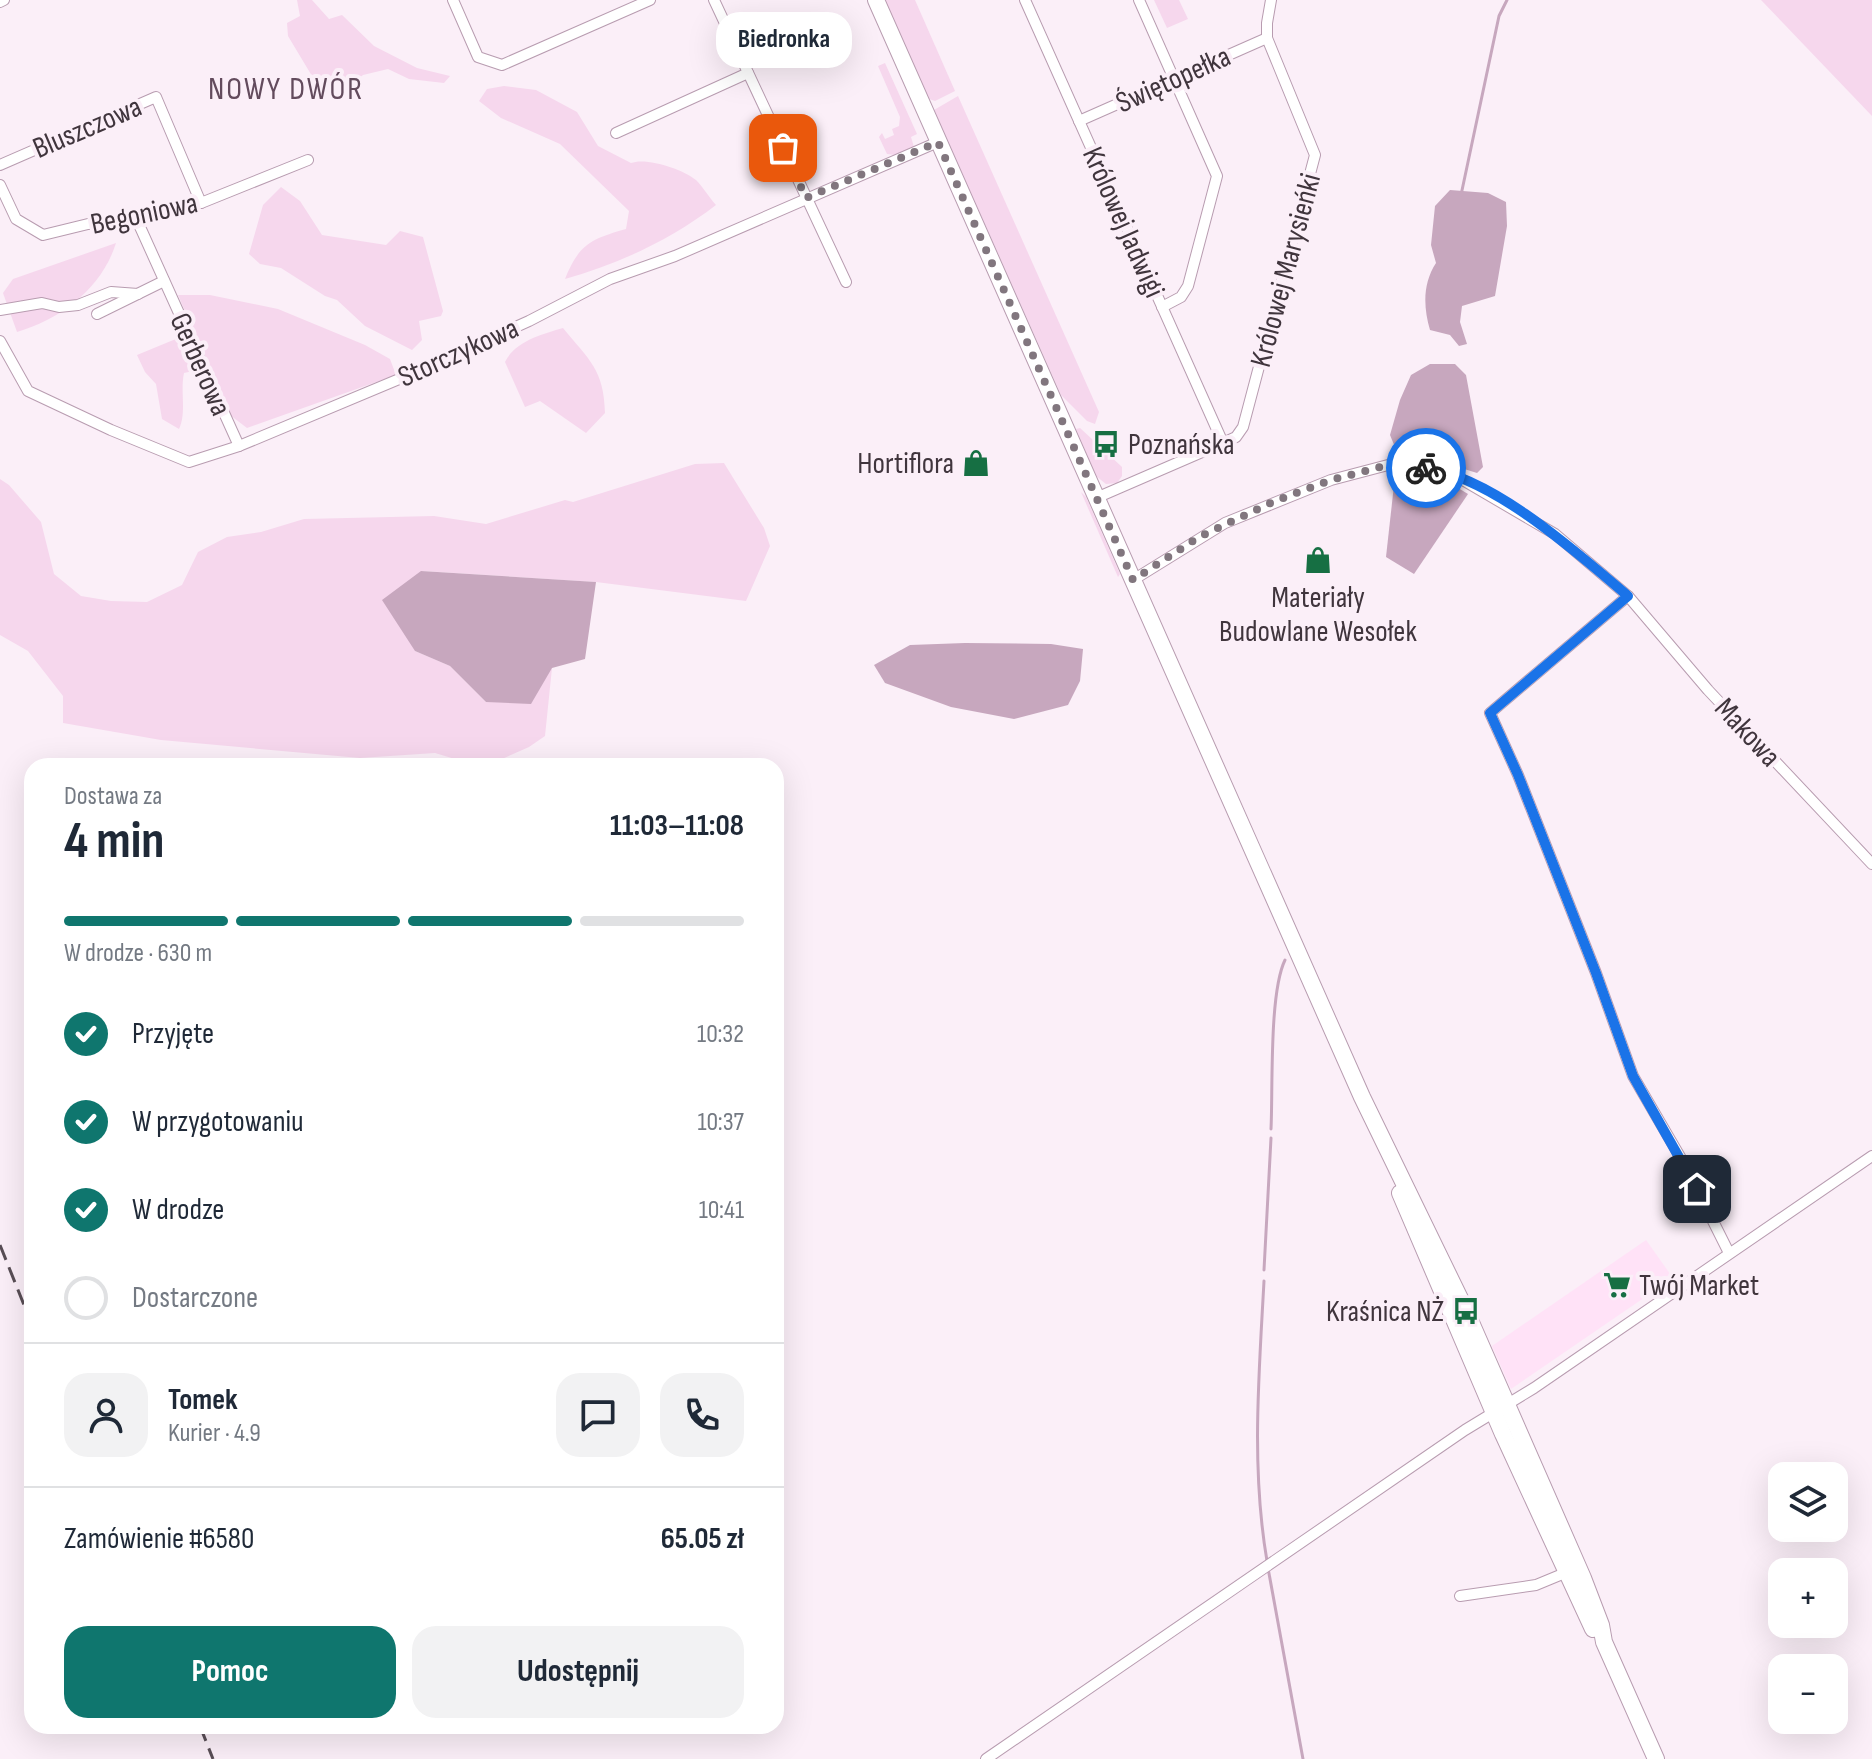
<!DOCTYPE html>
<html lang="pl">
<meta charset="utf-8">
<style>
body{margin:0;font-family:"Sofia Sans Condensed",sans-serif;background:#f2f2f3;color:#1f2937;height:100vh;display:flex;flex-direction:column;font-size:30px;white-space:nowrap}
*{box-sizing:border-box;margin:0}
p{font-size:26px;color:#747a83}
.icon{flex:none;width:44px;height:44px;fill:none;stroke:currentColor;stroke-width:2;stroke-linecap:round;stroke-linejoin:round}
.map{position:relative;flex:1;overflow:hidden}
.drawer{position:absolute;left:24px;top:758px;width:760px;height:976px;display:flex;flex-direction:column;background:#fff;border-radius:24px;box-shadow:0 8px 32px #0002}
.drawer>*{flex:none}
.controls{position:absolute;left:1768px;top:1462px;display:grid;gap:16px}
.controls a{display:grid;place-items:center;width:80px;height:80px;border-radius:16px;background:#fff;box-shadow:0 8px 32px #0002;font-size:40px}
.pin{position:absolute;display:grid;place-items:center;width:68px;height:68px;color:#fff;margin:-34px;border-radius:16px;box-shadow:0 4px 12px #0006}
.courier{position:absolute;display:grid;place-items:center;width:80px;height:80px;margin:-40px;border:6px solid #1a73e8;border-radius:50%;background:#fff;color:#222;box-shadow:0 2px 10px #0007}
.bubble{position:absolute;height:56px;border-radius:24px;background:#fff;box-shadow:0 8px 32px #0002;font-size:26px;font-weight:700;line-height:56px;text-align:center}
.overview em{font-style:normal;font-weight:700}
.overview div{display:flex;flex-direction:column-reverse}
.overview{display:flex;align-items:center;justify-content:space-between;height:136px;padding:0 40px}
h1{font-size:52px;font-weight:700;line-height:60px}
.bar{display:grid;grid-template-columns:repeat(4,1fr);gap:12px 8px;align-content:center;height:96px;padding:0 40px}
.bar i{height:10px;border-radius:6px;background:#e0e1e3}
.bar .selected{background:#0f766e}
.bar p{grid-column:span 4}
.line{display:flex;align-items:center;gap:20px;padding:0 40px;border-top:2px solid #e0e1e3}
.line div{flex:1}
.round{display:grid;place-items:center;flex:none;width:84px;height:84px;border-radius:24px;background:#f2f2f3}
ol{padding:0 40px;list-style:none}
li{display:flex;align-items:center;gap:24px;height:88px}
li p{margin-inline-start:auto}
li .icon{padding:8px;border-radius:50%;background:#0f766e;color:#fff;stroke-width:4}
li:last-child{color:#747a83}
li i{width:44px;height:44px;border:4px solid #e0e1e3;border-radius:50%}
.cta{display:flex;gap:16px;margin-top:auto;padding:16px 40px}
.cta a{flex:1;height:92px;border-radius:24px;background:#0f766e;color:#fff;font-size:32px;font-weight:700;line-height:92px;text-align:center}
.cta a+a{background:#f2f2f3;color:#1f2937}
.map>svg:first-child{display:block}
.built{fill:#ffe2f7}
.green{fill:#f6d7ed}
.water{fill:#c7a7be}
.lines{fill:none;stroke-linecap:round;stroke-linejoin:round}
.stream{stroke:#c7a7be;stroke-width:3}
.minor-casing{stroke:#b89cb0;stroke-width:12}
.primary-casing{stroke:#b89cb0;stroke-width:18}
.minor{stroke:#fff;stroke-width:10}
.primary{stroke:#fff;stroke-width:16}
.rail{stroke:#594e56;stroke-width:3;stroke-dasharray:16 8;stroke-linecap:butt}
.done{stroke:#81767e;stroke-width:8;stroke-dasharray:0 14.4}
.route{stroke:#1a73e8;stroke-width:10}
.labels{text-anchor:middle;stroke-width:8;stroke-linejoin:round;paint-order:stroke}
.street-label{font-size:30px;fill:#40353d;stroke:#fbeff8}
.poi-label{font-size:30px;fill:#40353d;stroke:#fbeff8;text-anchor:start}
.neighbourhood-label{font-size:32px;letter-spacing:2px;fill:#634b5d;stroke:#fbeff8}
</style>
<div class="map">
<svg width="1872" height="1759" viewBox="0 0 1872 1759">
<rect width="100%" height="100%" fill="#fbeff8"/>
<path class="built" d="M1646 1240 1673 1278 1511 1389 1492 1346Z"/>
<g class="green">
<path d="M297 0H312L329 19 342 15 374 46 417 68 450 76 444 83 409 79 388 69 363 75 340 93 321 91 288 36 287 23 300 16Z"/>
<path d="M885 0H915L955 91 935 101 929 99Z"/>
<path d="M1154 0H1179L1188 19 1167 28Z"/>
<path d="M1761 0H1872V116Z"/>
<path d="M885 63 917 134 911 137 914 147 895 155 887 154 879 137 882 133 885 139 894 135 892 129 899 126 900 117 878 66Z"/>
<path d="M504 86 536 90 577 112 598 146 631 163C646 157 683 169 696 180 703 187 709 197 716 205 672 239 619 264 565 279 579 244 591 239 626 229L629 211 560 144 501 118 479 101 487 89Z"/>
<path d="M958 96 1099 412 1095 424 1087 421 1061 395 934 110Z"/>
<path d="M281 187 300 201 322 235 386 245 400 231 423 237 443 311 441 316 419 321 422 340 412 350 365 326 337 300 325 296 281 268 260 264 249 254 263 205Z"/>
<path d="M116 243C102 288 61 319 17 332L3 293 13 279Z"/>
<path d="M178 295H210L278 309 365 345 390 359 396 375 247 428 230 415Z"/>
<path d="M563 328C589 360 604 369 605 413L586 433 540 401 525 407 505 362C515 341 543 334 563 328Z"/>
<path d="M183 336 193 371 184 373C180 391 187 413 179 429L162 419 156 384 145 372 137 355Z"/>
<path d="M1080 428 1122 467V476L1117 483 1106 484 1096 476 1076 429Z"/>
<path d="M724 463 764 528 770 546 746 601 596 582 422 571 415 651 450 666 486 702 552 668 545 736 529 747 486 766H478L435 753 360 758 161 740 63 723V696L28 651 0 635V479L9 485 41 522 54 574 81 596 111 601 147 602 182 585 198 552 227 537 261 532 304 519 434 516 486 524 565 500 573 502 695 464Z"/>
<path d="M1081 492 1086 497 1120 574 1118 577Z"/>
</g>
<g class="water">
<path d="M1450 190 1488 193 1506 202 1507 226 1495 296 1462 306 1460 322 1467 344 1459 346 1450 335 1430 330C1423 306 1423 283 1436 263L1431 245 1435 206Z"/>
<path d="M1430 364H1455L1466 375 1483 467 1477 473 1429 458 1397 452 1390 435 1400 400 1411 375Z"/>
<path d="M1411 471 1440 477 1468 494 1414 574 1386 557 1395 476Z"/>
<path d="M421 571 596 582 585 659 552 668 531 704 486 702 450 666 415 651 382 600Z"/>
<path d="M965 643 1051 644 1083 649 1080 681 1068 705 1014 719 951 707 885 683 874 665 910 645Z"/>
</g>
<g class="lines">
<g class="stream">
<path d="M1461 195 1499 16 1507 0"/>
<path d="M1271 1129C1273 1089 1269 993 1285 960"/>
<path d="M1264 1270 1271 1138"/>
<path d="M1264 1281C1259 1374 1251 1468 1267 1561"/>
<path d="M1268 1568 1303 1759"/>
</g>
<g class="minor-casing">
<g id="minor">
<path d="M453 0 478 57 502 65 650 0"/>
<path d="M714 0 846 282"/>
<path d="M1025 0 1223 443"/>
<path d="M1139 0 1217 176 1188 286 1181 297 1162 307"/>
<path d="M0 2 4 0"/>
<path d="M1079 121 1267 38"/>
<path d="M616 133 748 73"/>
<path d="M0 165 156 97 201 203"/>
<path d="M0 185 16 219 43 235 88 224 119 222 201 203 308 160"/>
<path d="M136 218 239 446"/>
<path d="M0 310 42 303 59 307 78 305 111 292 138 294"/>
<path d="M97 314 164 281"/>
<path d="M0 341 28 391 111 430 189 462 239 446 404 377 529 321 610 279 675 256 938 142"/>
<path d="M1096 498 1223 443 1236 437 1243 427 1315 155 1267 38V23L1271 0"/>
<path d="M1133 580 1225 523 1331 480 1388 465 1439 470 1456 476 1555 534 1628 596 1708 690 1872 864"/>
<path d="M1628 596 1490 713 1518 775 1596 973 1633 1076 1686 1167 1729 1253"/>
<path d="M1460 1596 1536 1585 1565 1573"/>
<path d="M986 1759 1465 1430 1534 1388 1872 1156"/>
</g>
</g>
<g class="primary-casing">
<g id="primary">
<path d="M876 0 1362 1097 1466 1311 1583 1578 1601 1625 1604 1642 1656 1759"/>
<path d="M1400 1193 1503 1434 1593 1629"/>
</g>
</g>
<use href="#minor" class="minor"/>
<use href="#primary" class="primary"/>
<g class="rail">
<path d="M0 1245 32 1325"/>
<path d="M200 1726 213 1759"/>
</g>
</g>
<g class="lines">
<path class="done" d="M783 148 806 198 938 142 1133 580 1199 537 1275 501 1331 480 1388 465 1426 468"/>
<path class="route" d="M1426 468C1494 478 1576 552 1628 596L1490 713 1518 775 1596 973 1633 1076 1697 1189"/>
</g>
<defs>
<g id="bus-bare" transform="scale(2.16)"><path d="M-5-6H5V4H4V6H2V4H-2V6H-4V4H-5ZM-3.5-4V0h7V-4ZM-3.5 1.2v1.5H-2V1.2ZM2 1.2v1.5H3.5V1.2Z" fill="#166f43" stroke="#fbeff8" stroke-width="2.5" paint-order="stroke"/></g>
<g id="shop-bare" transform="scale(2.16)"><path d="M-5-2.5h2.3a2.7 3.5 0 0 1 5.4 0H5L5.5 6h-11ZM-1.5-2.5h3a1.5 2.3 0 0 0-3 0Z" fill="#166f43" stroke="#fbeff8" stroke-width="2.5" paint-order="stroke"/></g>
<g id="supermarket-bare" transform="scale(2.16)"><path d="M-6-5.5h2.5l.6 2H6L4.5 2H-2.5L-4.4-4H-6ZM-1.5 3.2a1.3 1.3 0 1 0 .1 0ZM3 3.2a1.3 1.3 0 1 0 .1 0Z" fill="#166f43" stroke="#fbeff8" stroke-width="2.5" paint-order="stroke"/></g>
</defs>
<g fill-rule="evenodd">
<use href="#bus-bare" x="1106" y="444"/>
<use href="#shop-bare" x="976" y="463"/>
<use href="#shop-bare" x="1318" y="560"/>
<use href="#supermarket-bare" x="1617" y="1285"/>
<use href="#bus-bare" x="1466" y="1311"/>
</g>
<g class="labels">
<g class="street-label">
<text transform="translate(1173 79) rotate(-24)" y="10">Świętopełka</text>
<text transform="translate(87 127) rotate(-23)" y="10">Bluszczowa</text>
<text transform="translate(144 213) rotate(-12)" y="10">Begoniowa</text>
<text transform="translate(1124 222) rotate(66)" y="10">Królowej Jadwigi</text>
<text transform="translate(1285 270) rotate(-75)" y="10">Królowej Marysieńki</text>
<text transform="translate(458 352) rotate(-24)" y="10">Storczykowa</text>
<text transform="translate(201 364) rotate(66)" y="10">Gerberowa</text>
<text transform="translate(1748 732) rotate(47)" y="10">Makowa</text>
</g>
<g class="poi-label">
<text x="1128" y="454">Poznańska</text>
<text x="954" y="473" text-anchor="end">Hortiflora</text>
<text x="1318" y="607" text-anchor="middle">Materiały<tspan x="1318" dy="34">Budowlane Wesołek</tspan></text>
<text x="1639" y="1295">Twój Market</text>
<text x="1444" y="1321" text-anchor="end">Kraśnica NŻ</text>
</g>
<g class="neighbourhood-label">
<text x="286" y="99">NOWY DWÓR</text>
</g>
</g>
</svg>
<div class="controls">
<a><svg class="icon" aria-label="layers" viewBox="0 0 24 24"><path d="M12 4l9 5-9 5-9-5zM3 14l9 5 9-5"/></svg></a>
<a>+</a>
<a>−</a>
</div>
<div class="pin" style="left:783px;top:148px;background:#ea580c"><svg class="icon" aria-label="bag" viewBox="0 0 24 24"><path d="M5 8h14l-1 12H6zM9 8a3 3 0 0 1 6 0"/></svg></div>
<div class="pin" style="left:1697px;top:1189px;background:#1f2937"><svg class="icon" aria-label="home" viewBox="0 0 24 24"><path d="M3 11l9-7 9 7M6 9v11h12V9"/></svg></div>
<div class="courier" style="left:1426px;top:468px"><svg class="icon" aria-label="bike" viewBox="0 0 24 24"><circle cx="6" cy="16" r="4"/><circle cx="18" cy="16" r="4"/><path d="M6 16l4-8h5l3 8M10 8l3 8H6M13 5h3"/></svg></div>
<div class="bubble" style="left:716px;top:12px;width:136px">Biedronka</div>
<section class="drawer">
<div class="overview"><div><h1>4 min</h1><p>Dostawa za</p></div><em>11:03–11:08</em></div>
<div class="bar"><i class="selected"></i><i class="selected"></i><i class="selected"></i><i></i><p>W drodze · 630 m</p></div>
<ol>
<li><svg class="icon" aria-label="check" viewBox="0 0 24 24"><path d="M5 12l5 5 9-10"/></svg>Przyjęte<p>10:32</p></li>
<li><svg class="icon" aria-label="check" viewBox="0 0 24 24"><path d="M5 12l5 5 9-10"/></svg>W przygotowaniu<p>10:37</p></li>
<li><svg class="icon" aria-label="check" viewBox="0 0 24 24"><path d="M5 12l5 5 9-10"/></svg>W drodze<p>10:41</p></li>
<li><i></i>Dostarczone</li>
</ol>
<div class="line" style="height:144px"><a class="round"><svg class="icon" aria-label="person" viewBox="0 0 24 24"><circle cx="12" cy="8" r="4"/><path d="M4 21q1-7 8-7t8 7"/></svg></a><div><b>Tomek</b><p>Kurier · 4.9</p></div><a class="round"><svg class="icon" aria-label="chat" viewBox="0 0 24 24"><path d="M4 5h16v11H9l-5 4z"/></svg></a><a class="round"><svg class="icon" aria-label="phone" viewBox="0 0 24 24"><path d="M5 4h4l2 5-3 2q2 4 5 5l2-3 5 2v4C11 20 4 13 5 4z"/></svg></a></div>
<div class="line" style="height:104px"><div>Zamówienie #6580</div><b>65.05 zł</b></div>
<div class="cta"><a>Pomoc</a><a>Udostępnij</a></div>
</section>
</div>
